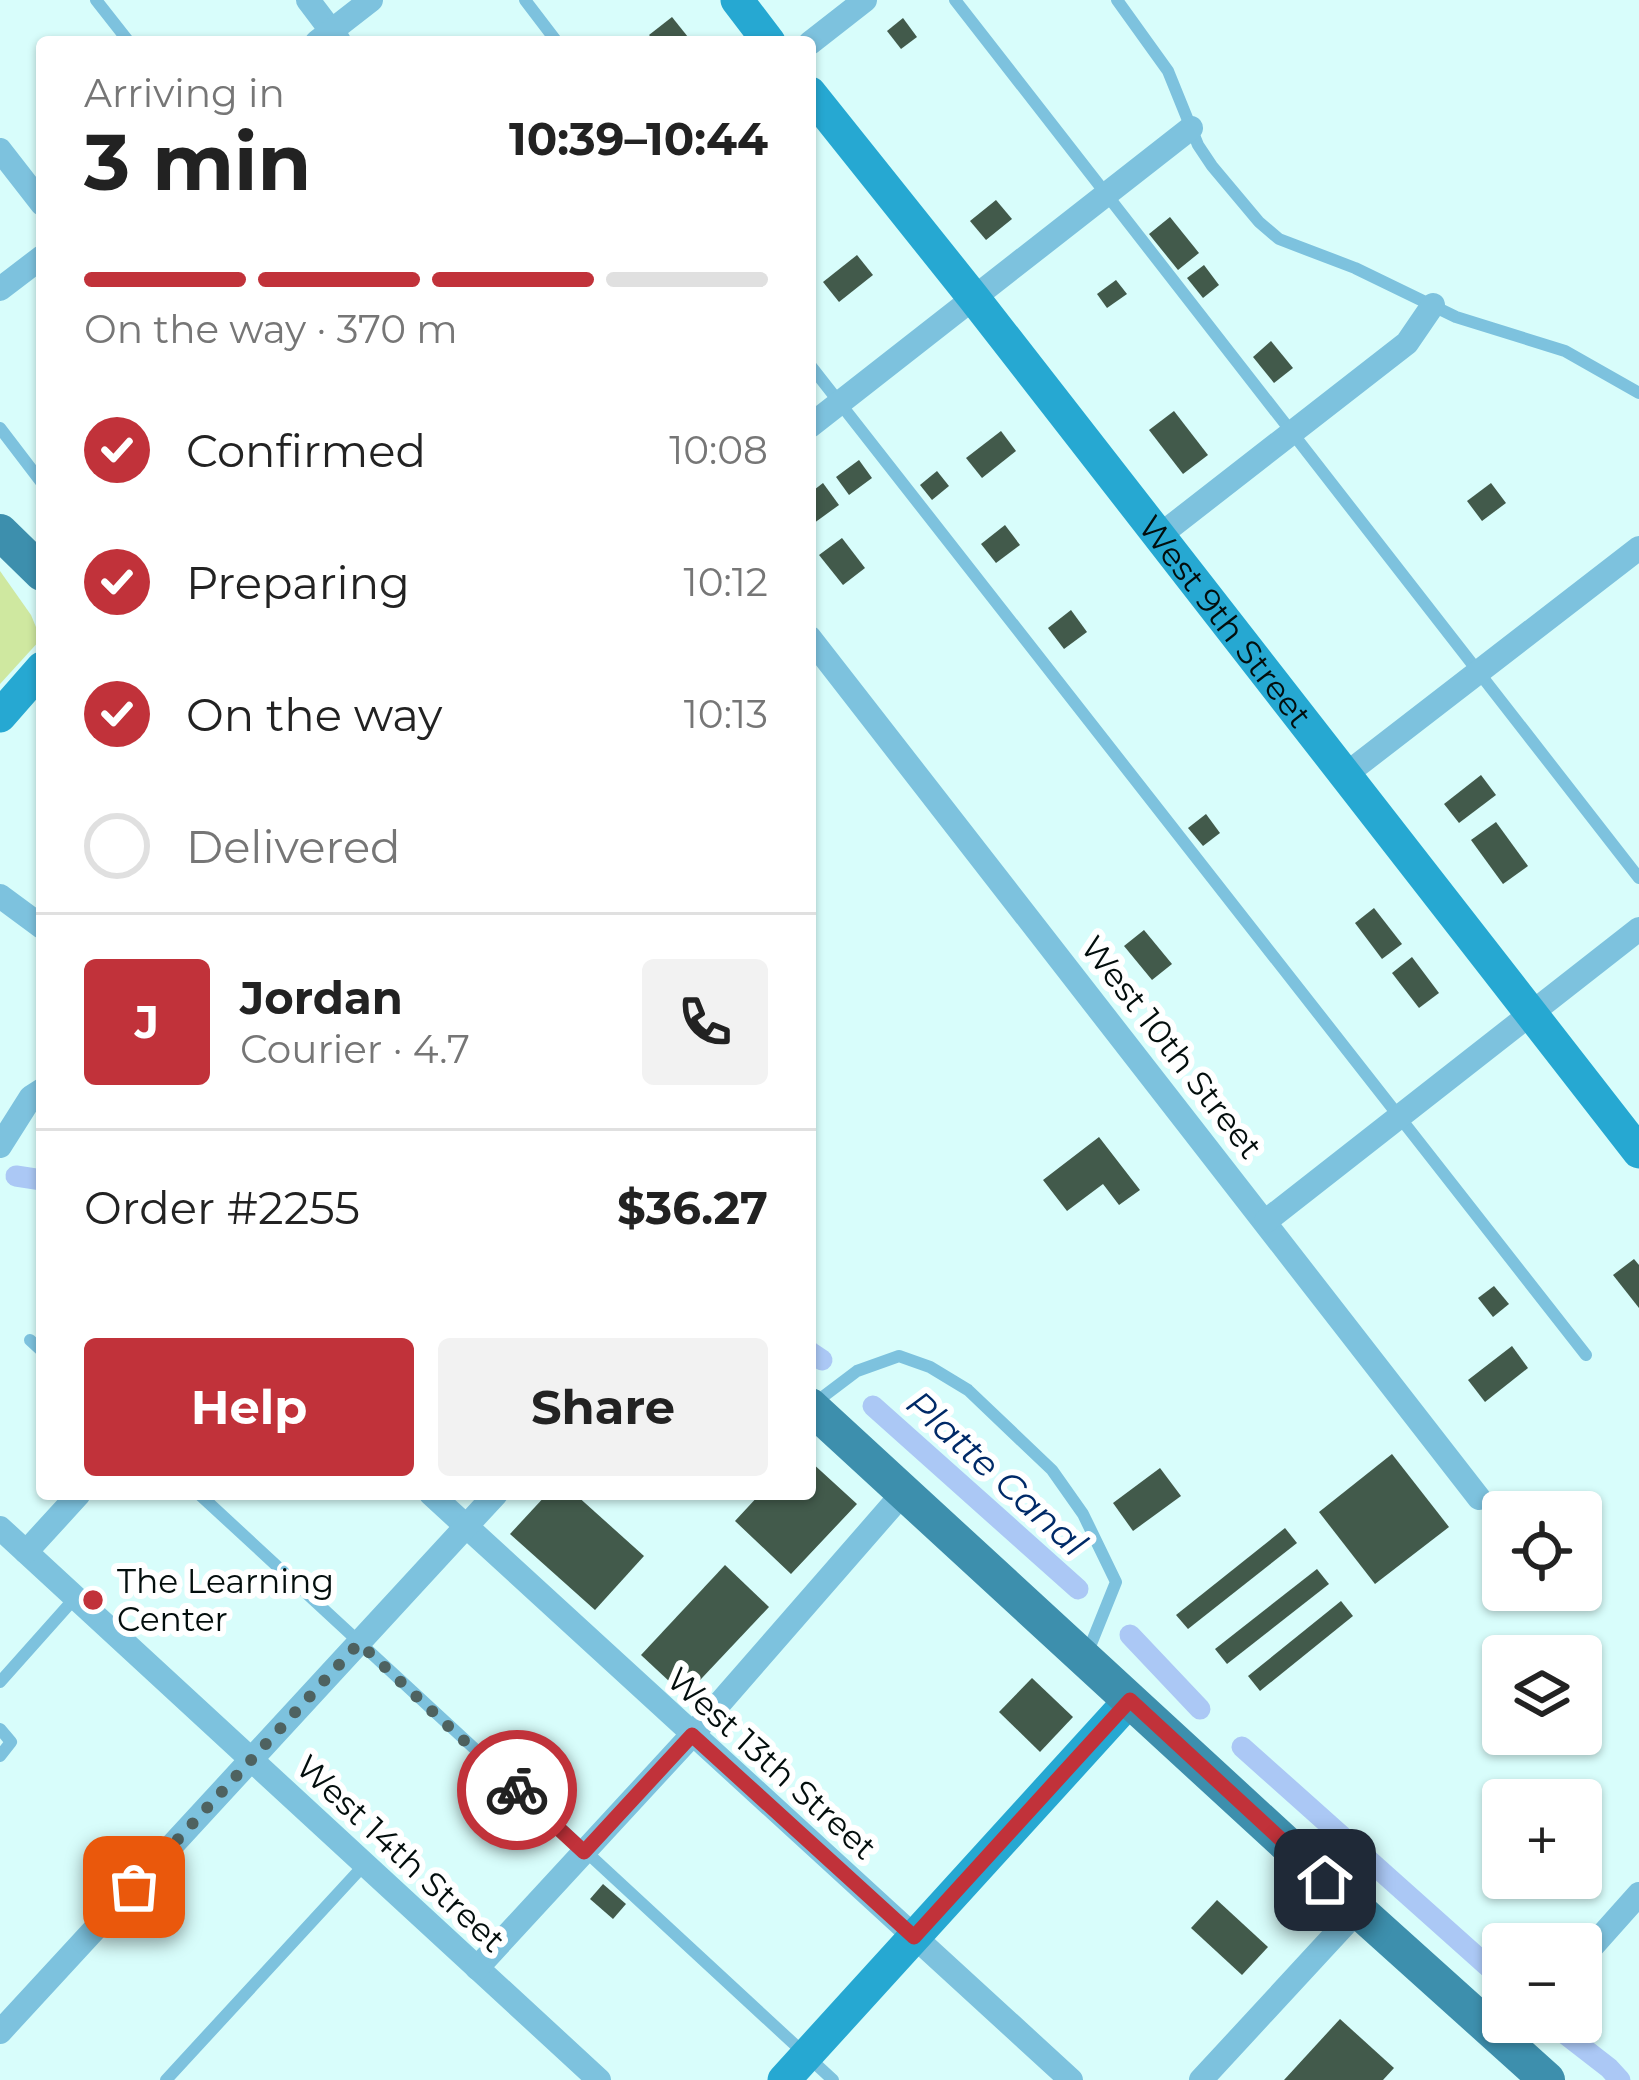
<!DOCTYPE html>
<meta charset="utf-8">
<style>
body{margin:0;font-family:Montserrat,sans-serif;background:#f2f2f2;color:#222;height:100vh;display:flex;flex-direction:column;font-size:45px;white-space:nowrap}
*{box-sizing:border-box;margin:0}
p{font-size:39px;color:#767676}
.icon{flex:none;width:66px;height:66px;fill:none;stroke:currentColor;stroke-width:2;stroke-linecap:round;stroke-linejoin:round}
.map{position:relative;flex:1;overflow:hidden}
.side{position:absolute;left:36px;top:36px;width:780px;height:1464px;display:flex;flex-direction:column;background:#fff;border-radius:12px;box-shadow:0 3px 9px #0004}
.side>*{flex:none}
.controls{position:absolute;left:1482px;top:1491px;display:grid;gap:24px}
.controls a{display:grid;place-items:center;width:120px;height:120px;border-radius:12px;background:#fff;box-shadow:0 3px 9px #0004;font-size:60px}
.pin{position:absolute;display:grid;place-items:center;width:102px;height:102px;color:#fff;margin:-51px;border-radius:24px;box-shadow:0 6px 18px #0006}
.courier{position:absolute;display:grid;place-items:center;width:120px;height:120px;margin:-60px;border:9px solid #c1323a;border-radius:50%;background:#fff;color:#222;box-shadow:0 3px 15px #0007}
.summary em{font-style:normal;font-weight:700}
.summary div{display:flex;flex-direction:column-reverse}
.summary{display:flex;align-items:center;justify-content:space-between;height:204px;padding:0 48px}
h1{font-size:78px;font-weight:700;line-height:90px}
.bar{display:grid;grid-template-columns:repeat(4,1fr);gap:18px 12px;align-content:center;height:144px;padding:0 48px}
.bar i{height:15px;border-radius:9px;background:#e0e0e0}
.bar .current{background:#c1323a}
.bar p{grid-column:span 4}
.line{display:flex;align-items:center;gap:30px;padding:0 48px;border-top:3px solid #e0e0e0}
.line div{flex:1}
.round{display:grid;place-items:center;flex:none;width:126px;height:126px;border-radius:12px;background:#f2f2f2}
ol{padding:0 48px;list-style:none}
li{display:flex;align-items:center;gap:36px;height:132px}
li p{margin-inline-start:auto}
li .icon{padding:12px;border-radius:50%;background:#c1323a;color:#fff;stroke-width:4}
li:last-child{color:#767676}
li i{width:66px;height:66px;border:6px solid #e0e0e0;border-radius:50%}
.button{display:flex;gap:24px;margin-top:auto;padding:24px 48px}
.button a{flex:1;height:138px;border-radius:12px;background:#c1323a;color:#fff;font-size:48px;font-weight:700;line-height:138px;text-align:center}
.button a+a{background:#f2f2f2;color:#222}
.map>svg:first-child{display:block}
.green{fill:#cfe8a0}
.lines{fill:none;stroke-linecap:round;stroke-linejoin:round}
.canal{stroke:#abc8f5;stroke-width:21}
.building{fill:#425a4b}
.lane{stroke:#7dc2de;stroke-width:12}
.street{stroke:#7dc2de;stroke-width:24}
.secondary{stroke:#26a8d2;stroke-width:33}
.primary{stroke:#3d8fad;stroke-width:36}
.done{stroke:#4e6260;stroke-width:12;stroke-dasharray:0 21.6}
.route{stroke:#c1323a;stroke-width:15}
.poi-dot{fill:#c1323a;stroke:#fff;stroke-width:4.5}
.labels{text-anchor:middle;stroke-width:12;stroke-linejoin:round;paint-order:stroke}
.street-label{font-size:33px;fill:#030e0d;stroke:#fff}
.poi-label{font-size:33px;fill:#030e0d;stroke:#fff;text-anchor:start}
.water-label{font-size:36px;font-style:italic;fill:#002a68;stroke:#fff}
</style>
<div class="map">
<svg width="1639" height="2080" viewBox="0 0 1639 2080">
<rect width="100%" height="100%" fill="#d8fdfb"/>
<path class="green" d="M0 571 31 615 41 639 0 684Z"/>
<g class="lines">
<g class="canal">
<path d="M16 1176 42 1180"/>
<path d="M810 1352 822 1360"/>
<path d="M873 1406 1078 1589"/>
<path d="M1130 1635 1200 1709"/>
<path d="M1242 1747 1503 1980"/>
<path d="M1551 2023 1609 2068 1620 2080"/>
</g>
</g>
<g class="building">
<path d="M672 17 692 42H655L649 35Z"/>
<path d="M903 18 917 37 901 49 887 31Z"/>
<path d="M996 200 1012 219 986 240 970 221Z"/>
<path d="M1170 217 1199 253 1178 270 1149 234Z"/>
<path d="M857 255 873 275 839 302 823 282Z"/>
<path d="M1204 265 1219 285 1203 298 1187 278Z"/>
<path d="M1116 280 1127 294 1107 308 1097 294Z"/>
<path d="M1271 341 1293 368 1274 383 1253 357Z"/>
<path d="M1174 411 1208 455 1183 474 1149 430Z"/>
<path d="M1001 431 1016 451 982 478 966 458Z"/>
<path d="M859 460 872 478 849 495 836 477Z"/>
<path d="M937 471 949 486 932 500 920 485Z"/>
<path d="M823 483 839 505 810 526V493Z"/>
<path d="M1491 483 1506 503 1482 521 1467 501Z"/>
<path d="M1005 525 1020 545 996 563 981 544Z"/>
<path d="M842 538 865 568 843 585 819 555Z"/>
<path d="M1071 610 1087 632 1064 649 1048 628Z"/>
<path d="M1481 775 1496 795 1459 823 1444 804Z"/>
<path d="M1206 814 1220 833 1203 846 1188 828Z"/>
<path d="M1496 822 1528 866 1503 884 1471 840Z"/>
<path d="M1374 908 1402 944 1382 959 1355 923Z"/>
<path d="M1144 930 1172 964 1152 980 1124 946Z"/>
<path d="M1412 957 1439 993 1419 1008 1392 973Z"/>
<path d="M1099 1137 1140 1190 1119 1205 1103 1184 1067 1211 1043 1180Z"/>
<path d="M1634 1259 1639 1265V1308L1613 1275Z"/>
<path d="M1494 1286 1509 1304 1493 1317 1478 1298Z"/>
<path d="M1512 1346 1528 1368 1485 1402 1468 1380Z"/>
<path d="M1392 1454 1449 1527 1375 1584 1319 1512Z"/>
<path d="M810 1461 857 1504 791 1574 735 1521 760 1494H810Z"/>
<path d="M1160 1468 1181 1496 1133 1531 1113 1503Z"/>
<path d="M547 1494H575L644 1556 595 1610 510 1534Z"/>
<path d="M1285 1528 1297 1543 1188 1629 1176 1615Z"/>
<path d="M725 1565 769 1607 685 1696 641 1655Z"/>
<path d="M1317 1569 1329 1584 1227 1664 1215 1649Z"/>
<path d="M1341 1601 1353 1616 1260 1691 1248 1676Z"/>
<path d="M1032 1678 1073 1717 1040 1752 999 1712Z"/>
<path d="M603 1884 626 1904 613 1919 590 1899Z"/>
<path d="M1217 1900 1268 1947 1242 1975 1191 1928Z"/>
<path d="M1340 2019 1394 2068 1383 2080H1284Z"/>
</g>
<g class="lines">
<g class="lane">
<path d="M96 0 129 42"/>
<path d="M525 0 557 42"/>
<path d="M955 0 1639 878"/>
<path d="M1117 0 1168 71 1198 145 1212 166 1259 222 1279 239 1355 268 1456 317 1565 351 1639 393"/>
<path d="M810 365 1586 1355"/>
<path d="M0 428 42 483"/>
<path d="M30 1340 42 1351"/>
<path d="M816 1402 857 1371 899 1356 930 1367 968 1390 1052 1470 1083 1514 1116 1582 1087 1654"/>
<path d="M199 1494 833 2080"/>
<path d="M0 1682 74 1599"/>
<path d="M0 1729 11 1742 0 1756"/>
<path d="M166 2080 365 1864"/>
</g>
<g class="street">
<path d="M308 0 339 41"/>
<path d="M317 42 371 0"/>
<path d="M810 43 865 0"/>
<path d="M0 150 42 204"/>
<path d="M0 289 42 257"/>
<path d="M810 426 1191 128"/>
<path d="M1159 536 1407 343 1433 305"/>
<path d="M810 638 1479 1498"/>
<path d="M1345 775 1639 548"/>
<path d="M0 896 42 927"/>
<path d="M0 1146 31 1097 42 1090"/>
<path d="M1266 1221 1639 929"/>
<path d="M431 1494 1071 2080"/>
<path d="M0 1528 599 2080"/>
<path d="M26 1552 79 1494"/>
<path d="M1581 1959 1639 1894"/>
<path d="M477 1968 692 1735 904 1492"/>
<path d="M0 2032 496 1494"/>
<path d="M1201 2080 1358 1910"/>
</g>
<g class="secondary">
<path d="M737 0 769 42"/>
<path id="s1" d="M810 93 973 297 1639 1152"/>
<path d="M0 716 42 668"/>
<path d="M784 2080 1130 1700"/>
</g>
<g class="primary">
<path d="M0 532 42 573"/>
<path d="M810 1406 1358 1910 1547 2080"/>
</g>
</g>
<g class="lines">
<path class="done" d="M134 1887 359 1643 517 1790"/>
<path class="route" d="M517 1790 584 1852 692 1735 914 1937 1130 1700 1325 1880"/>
</g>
<circle class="poi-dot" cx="93" cy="1600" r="12"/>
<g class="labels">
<g class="street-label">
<text dy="12" stroke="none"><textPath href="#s1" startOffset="672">West 9th Street</textPath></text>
<text transform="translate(1172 1047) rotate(52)" y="12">West 10th Street</text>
<text transform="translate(772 1763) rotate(42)" y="12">West 13th Street</text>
<text transform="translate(401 1853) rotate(43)" y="12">West 14th Street</text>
</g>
<g class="poi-label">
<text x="117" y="1593">The Learning<tspan x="117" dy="38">Center</tspan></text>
</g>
<g class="water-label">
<text transform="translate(997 1473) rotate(42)" y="13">Platte Canal</text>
</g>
</g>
</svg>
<div class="controls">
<a><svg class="icon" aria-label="locate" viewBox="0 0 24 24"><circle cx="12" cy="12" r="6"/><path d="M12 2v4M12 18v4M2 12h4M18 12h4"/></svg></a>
<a><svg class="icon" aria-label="layers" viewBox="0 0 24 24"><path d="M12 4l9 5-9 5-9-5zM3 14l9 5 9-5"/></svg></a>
<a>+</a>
<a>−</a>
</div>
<div class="pin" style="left:134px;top:1887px;background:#ea580c"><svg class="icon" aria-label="bag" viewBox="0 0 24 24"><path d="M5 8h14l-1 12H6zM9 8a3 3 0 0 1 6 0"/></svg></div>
<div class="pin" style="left:1325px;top:1880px;background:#1f2937"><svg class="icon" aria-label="home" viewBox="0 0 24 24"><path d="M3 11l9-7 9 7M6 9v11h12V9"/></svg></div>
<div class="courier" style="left:517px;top:1790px"><svg class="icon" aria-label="bike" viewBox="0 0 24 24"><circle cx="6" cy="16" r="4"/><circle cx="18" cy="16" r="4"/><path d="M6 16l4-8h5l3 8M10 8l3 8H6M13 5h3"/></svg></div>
<section class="side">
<div class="summary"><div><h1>3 min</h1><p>Arriving in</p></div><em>10:39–10:44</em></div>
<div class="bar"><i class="current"></i><i class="current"></i><i class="current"></i><i></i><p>On the way · 370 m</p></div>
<ol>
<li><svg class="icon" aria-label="check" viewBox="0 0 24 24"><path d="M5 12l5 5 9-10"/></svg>Confirmed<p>10:08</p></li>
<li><svg class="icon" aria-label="check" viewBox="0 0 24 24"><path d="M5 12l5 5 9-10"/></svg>Preparing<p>10:12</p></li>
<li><svg class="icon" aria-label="check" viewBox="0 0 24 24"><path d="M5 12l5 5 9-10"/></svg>On the way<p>10:13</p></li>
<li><i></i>Delivered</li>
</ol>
<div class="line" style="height:216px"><b class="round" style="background:#c1323a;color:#fff">J</b><div><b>Jordan</b><p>Courier · 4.7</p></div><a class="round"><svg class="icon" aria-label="phone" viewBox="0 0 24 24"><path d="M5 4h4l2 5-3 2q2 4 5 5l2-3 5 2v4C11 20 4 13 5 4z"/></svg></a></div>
<div class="line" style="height:156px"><div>Order #2255</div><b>$36.27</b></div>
<div class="button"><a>Help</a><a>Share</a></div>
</section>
</div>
